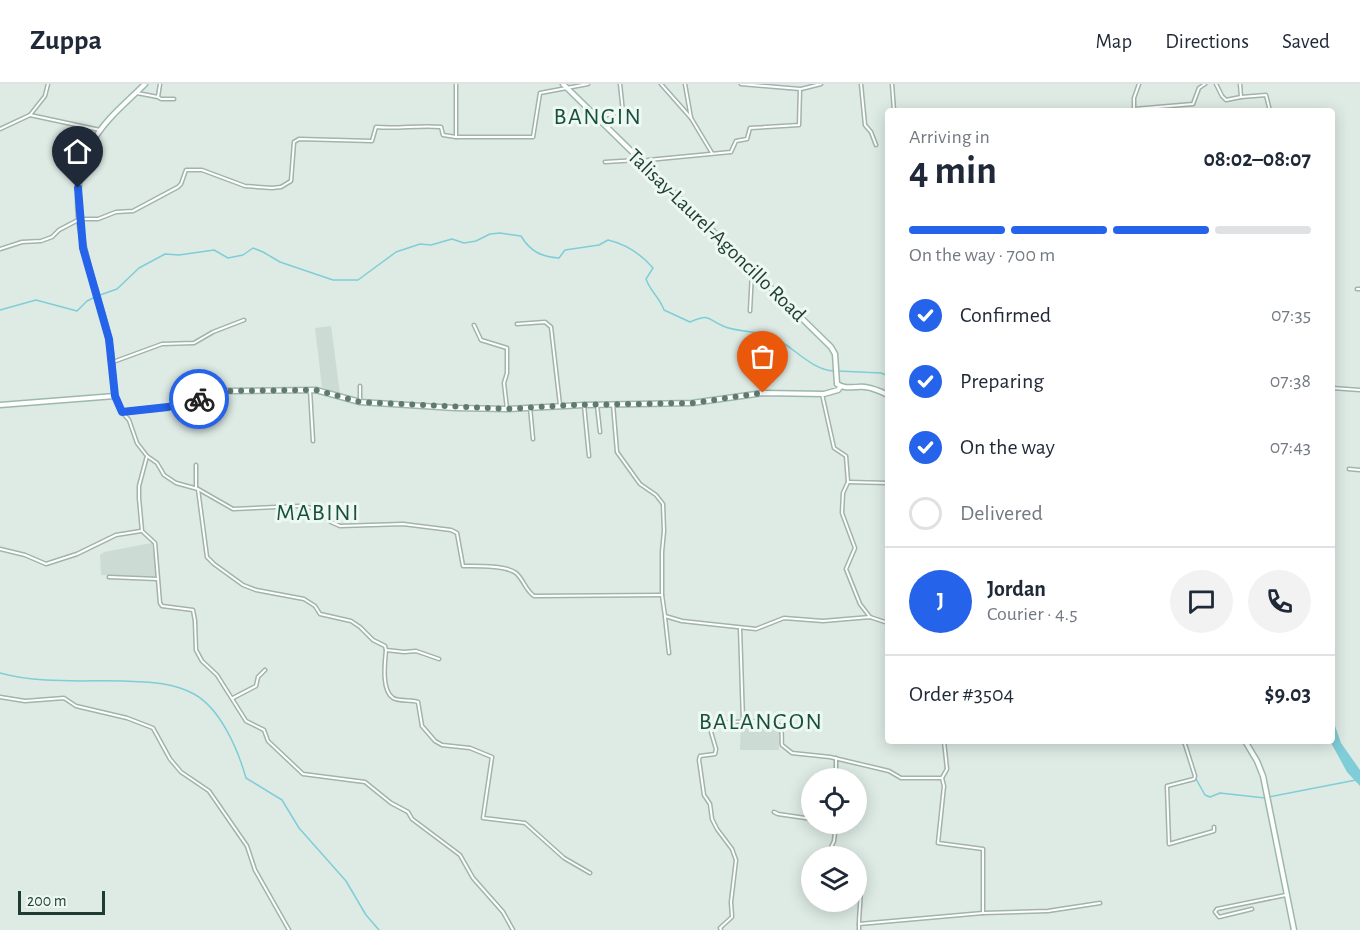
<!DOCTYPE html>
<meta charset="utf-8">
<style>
body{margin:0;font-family:"Alegreya Sans",sans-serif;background:#f2f2f3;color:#1f2937;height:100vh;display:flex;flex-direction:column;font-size:22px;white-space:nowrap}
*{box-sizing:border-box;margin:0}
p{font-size:20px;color:#747a83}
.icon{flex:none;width:33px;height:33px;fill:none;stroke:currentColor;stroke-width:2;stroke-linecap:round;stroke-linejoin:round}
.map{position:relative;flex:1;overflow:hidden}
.panel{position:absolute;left:885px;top:24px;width:450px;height:636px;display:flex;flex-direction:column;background:#fff;border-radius:6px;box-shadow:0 3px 15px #0003}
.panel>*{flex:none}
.controls{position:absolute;left:801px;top:684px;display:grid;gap:12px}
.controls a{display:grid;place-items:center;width:66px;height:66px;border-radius:50%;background:#fff;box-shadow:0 3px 15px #0003;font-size:30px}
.scale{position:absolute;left:18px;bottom:15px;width:87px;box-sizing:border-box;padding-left:6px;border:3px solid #1e3c33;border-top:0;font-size:16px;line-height:21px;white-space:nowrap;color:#1e3c33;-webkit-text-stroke:4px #eef8f3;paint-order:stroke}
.pin{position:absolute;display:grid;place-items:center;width:51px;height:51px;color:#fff;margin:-62px -26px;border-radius:50% 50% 50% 0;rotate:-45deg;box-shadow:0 0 6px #0007}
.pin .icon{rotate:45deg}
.courier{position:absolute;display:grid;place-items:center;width:60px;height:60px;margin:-30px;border:4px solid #2563eb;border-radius:50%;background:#fff;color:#222;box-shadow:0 2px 8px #0007}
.headline em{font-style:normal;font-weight:600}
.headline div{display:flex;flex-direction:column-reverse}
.headline{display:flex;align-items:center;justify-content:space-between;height:102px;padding:0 24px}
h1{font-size:39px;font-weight:600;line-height:45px}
.bar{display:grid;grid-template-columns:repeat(4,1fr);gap:9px 6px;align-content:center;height:72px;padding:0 24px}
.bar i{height:8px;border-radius:4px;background:#e0e1e3}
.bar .current{background:#2563eb}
.bar p{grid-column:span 4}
.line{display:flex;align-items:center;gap:15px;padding:0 24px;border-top:2px solid #e0e1e3}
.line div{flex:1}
.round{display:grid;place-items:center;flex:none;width:63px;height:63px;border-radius:32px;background:#f2f2f3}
ol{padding:0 24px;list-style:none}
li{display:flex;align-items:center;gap:18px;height:66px}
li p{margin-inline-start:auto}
li .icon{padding:6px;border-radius:50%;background:#2563eb;color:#fff;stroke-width:4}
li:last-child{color:#747a83}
li i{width:33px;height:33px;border:3px solid #e0e1e3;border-radius:50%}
header{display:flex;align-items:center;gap:36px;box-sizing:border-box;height:84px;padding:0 30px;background:#fff;border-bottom:2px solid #e0e1e3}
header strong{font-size:28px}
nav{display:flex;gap:33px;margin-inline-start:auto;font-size:21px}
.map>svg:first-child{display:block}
.built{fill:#ccdbd3}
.water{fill:#7fcdd7}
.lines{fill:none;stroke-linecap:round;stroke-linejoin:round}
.stream{stroke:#7fcdd7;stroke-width:1.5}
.street-casing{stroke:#a1b3ac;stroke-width:5}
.secondary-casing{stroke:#9cb8ac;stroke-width:7}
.street{stroke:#fff;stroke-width:2}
.secondary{stroke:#fff;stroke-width:4}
.done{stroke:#617971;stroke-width:6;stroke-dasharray:0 10.8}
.route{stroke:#2563eb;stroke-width:8}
.labels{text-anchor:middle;stroke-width:6;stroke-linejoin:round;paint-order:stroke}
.street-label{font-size:21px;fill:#1e3c33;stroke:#eef8f3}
.quarter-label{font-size:24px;letter-spacing:1.5px;fill:#185040;stroke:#eef8f3}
</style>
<header>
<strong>Zuppa</strong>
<nav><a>Map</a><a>Directions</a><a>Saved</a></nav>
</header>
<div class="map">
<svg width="1360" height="846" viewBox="0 0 1360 846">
<rect width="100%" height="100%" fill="#deebe5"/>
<g class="built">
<path d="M331 242 340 310 322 303 315 244Z"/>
<path d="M152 459 157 493 101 491 100 471 104 468Z"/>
<path d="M741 639 773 640 779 643V666H740Z"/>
</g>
<path class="water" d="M1332 633 1341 659 1360 686V702L1347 688 1330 657H1332Z"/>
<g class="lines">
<g class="stream">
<path d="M100 211 117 205 139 184 165 170 179 171 214 166 228 174 243 171 253 164 263 168 280 178 333 196H358L396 168 420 160 431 161 452 155 464 159 476 157 490 150 500 149 521 152C530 167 541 173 559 174L565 166 599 161 608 156C625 160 641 170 653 184L646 195C650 207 660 214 664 226L690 238C711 229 706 235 723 242 739 249 757 246 773 253 793 262 811 286 834 287"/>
<path d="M0 226 36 216 77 227 87 217 95 213"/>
<path d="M838 287 881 289 888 292"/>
<path d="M0 589C39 600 83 596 123 597 148 598 172 598 194 610 221 625 238 666 246 694L282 716 299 744 346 797 366 831 379 846"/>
<path d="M1182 657 1189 676"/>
<path d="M1196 695 1205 711 1210 713 1220 709 1265 714"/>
<path d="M1269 713 1356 696"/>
</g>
<g class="street-casing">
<g id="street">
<path d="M456 0V53"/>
<path d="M661 0 691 34 712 69"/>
<path d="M685 0 691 34"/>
<path d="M861 0 865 41 871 48 876 61"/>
<path d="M892 0 894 27"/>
<path d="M1216 0 1222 12 1226 16 1241 13 1240 0"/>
<path d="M801 5 821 0"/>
<path d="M137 9 158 13 160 0"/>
<path d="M158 13 161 15H174"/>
<path d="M1241 13 1266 11 1270 27"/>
<path d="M1134 25V14L1139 0"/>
<path d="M1134 27V25L1193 20 1199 4 1205 0"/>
<path d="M30 31 45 12 48 0"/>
<path d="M597 33 623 28 620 0"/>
<path d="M0 45 30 31 100 46"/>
<path d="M605 78 638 76"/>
<path d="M643 79 648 76 731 68 736 57 747 55 750 44 799 41 800 5 741 0"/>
<path d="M0 165 22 158 41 157 52 153 59 146 80 135H98L116 128 133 127 178 103 181 100 186 86H202L245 102 272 104 281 103 291 97 294 58 299 55 372 57 376 43C398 45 419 41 441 43L443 51 456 53H533L540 9 588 0"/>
<path d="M1357 205H1360"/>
<path d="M750 227 752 188"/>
<path d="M517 240 545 238 551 243 560 321"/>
<path d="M474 241 481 256 507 264V289L504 299 507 325"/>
<path d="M113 278 162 260 194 259 213 248 244 236"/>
<path d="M1332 304 1360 306"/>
<path d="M310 306 313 357"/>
<path d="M822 310 834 364 846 372 848 398 843 409 842 429 855 464 846 485 860 520 870 533"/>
<path d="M360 318V302"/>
<path d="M613 320 617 368 640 400 656 411 663 420 664 447 662 468V511L665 532 682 537 756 545 784 534 823 537 870 533 888 539"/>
<path d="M584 321 589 372"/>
<path d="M597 321 600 348"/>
<path d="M530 323 533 355"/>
<path d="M122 328 129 336 137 359 147 372 157 379 164 391 176 399 198 405 233 425 299 422 313 424 331 438 340 442 403 440 451 446 457 449 463 482C476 482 506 481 516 489 524 496 525 506 534 512L662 511"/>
<path d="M147 372 139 402V414L142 447 155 459 160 519 162 522 193 526 195 537 196 566 202 577 217 591 246 637 264 646 268 657 303 690 365 698 391 719 408 728 412 735 460 771 473 794 503 828 513 846"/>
<path d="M196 381V404"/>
<path d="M1349 385 1360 386"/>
<path d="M848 398 888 399"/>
<path d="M198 405 207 473 214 480 243 501 256 506 304 515 315 522 320 530 351 537 360 543 373 556 385 562 386 566 404 568 416 567 439 575"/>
<path d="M0 465 25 471 46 480 77 470 116 451 141 447"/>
<path d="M109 493 157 495"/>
<path d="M665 533 669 569"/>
<path d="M740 544 743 637"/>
<path d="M386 566C385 578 381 606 393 614 400 618 411 615 418 618L422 642 435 657 442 661 470 664 492 673 483 734 525 739 564 774 590 789"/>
<path d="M0 613 25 617 64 614 76 622 127 634 153 644 170 675 181 688 209 707 247 762 255 786 289 846"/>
<path d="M233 614 256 602 258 593 265 586"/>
<path d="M1184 657 1195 692 1194 695 1167 702 1169 760 1214 747V743"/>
<path d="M836 674V694"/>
<path d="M942 694 947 685 944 657"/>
<path d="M774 728 778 730 812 735"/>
<path d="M827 772 834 757 836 740"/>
<path d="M856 786C864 802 859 823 859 840"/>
<path d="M1252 825 1219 833 1215 828 1217 825 1286 811"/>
<path d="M721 846 720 844 732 833 731 818 736 776 732 765 717 745 712 735 710 720 704 711 699 676 700 672 715 670 716 665 709 641C719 638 774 634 780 642 783 647 781 656 782 661L792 669 830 673 889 687 901 694H942L944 702 938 759 983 765V829"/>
<path d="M859 846V840L983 829 1048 827 1100 819"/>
</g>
</g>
<g class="secondary-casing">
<g id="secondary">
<path d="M563 0 831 263 835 270 837 300C846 306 855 302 865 303 874 304 880 307 888 311"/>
<path d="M115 312C112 292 113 271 108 252 95 193 59 121 91 61 103 37 126 19 145 0"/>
<path d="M0 321 115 312 122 328 169 323 227 307 316 306 360 318 455 324 507 325 584 321 692 319 763 309 824 310 838 306 841 302"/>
<path d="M1245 657 1257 677 1263 692 1294 846"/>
</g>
</g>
<use href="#street" class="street"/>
<use href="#secondary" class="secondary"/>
</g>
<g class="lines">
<path class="done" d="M199 315 228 307 316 306 360 318 507 325 572 321 692 319 763 309"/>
<path class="route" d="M78 104 83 164 109 255 115 312 122 328 168 323 199 315"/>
</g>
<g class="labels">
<g class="street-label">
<text transform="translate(717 151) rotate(44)" y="7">Talisay-Laurel-Agoncillo Road</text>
</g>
<g class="quarter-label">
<text x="598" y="40">BANGIN</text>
<text x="318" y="436">MABINI</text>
<text x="761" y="645">BALANGON</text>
</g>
</g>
</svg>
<div class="controls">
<a><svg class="icon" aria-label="locate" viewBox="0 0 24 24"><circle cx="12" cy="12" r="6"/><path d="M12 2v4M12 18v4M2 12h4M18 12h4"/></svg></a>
<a><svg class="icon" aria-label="layers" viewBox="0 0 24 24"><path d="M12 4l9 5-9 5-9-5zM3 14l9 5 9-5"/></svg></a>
</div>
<div class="scale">200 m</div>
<div class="pin" style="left:763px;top:309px;background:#ea580c"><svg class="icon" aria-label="bag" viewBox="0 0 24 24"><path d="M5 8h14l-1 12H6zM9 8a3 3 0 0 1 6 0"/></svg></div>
<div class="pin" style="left:78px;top:104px;background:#1f2937"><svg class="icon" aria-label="home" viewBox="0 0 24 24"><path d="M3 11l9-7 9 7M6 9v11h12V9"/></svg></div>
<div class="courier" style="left:199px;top:315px"><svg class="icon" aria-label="bike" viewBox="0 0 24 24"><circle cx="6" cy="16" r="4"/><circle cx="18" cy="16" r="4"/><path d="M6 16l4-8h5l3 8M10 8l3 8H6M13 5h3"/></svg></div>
<section class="panel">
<div class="headline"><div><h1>4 min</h1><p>Arriving in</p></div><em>08:02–08:07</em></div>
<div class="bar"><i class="current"></i><i class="current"></i><i class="current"></i><i></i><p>On the way · 700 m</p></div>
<ol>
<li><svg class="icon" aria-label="check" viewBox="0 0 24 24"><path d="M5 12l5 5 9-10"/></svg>Confirmed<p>07:35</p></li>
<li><svg class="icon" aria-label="check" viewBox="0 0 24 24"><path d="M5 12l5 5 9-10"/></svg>Preparing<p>07:38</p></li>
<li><svg class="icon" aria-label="check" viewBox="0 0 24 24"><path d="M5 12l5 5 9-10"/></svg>On the way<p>07:43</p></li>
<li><i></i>Delivered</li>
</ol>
<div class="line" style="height:108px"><b class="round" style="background:#2563eb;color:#fff">J</b><div><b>Jordan</b><p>Courier · 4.5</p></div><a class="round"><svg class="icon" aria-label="chat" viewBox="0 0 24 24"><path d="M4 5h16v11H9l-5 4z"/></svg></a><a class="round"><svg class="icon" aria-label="phone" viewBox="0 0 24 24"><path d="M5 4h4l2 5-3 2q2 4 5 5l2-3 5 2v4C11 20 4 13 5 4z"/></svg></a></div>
<div class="line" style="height:78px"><div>Order #3504</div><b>$9.03</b></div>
</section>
</div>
